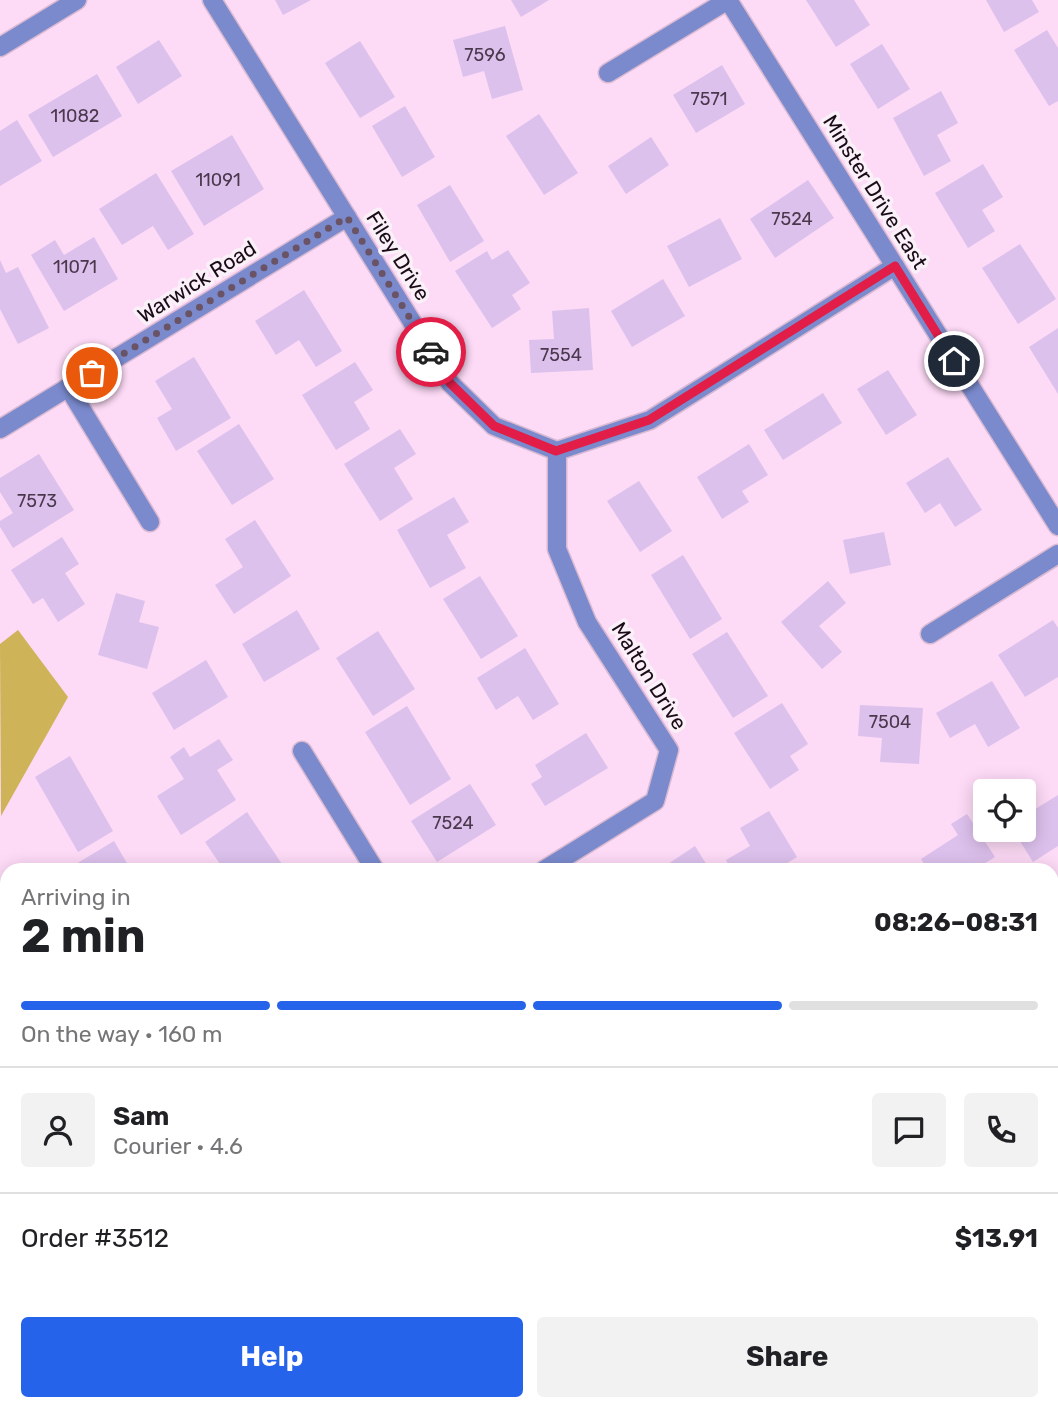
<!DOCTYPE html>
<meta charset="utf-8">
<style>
body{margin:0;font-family:Rubik,sans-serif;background:#f2f2f2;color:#202124;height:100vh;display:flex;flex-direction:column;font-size:26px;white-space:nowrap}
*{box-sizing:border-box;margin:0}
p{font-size:23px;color:#757577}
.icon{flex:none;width:38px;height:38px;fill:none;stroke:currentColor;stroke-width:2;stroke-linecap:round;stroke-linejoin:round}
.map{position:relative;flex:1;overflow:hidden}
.drawer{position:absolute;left:0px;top:863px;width:1059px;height:548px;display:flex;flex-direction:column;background:#fff;border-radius:21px 21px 0 0;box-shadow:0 4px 18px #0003}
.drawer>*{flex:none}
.controls{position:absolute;left:973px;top:779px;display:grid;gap:14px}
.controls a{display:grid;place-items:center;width:63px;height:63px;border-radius:7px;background:#fff;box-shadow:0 4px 18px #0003;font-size:35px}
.pin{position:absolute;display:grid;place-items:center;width:60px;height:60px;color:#fff;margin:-30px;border:4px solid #fff;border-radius:50%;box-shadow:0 2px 7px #0007}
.courier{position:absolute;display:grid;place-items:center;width:70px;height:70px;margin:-35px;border:5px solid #e11d48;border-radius:50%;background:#fff;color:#222;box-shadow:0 2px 9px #0007}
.headline em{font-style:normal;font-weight:700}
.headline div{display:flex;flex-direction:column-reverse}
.headline{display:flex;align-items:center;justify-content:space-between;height:119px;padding:0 21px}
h1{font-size:46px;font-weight:700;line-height:52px}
.bar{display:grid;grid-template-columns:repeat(4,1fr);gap:10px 7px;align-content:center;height:84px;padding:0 21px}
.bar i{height:9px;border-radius:5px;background:#e0e0e0}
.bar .current{background:#2563eb}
.bar p{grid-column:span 4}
.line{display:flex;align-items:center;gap:18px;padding:0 21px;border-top:2px solid #e0e0e0}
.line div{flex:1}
.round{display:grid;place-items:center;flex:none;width:74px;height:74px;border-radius:7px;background:#f2f2f2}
.button{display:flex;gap:14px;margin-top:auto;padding:14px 21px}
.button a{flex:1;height:80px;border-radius:7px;background:#2563eb;color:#fff;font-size:28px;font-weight:700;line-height:80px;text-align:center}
.button a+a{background:#f2f2f2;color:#202124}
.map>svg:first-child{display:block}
.green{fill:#cfb358}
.building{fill:#ddc1ed}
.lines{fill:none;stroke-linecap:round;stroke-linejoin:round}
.minor-casing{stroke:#d9b9d2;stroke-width:21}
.minor{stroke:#7a8acd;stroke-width:18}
.done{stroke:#695365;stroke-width:7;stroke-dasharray:0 12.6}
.route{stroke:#e11d48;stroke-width:9}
.labels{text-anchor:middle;stroke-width:7;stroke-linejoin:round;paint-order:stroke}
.number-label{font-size:18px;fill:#4a384c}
.street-label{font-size:21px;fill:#190b17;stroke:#faf1f8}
</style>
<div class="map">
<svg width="1058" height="1409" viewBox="0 0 1058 1409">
<rect width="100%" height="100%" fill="#fddaf6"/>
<path class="green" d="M18 630 68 697 1 816 0 644Z"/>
<g class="building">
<path d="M275 0H311L283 15Z"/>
<path d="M511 0H549L521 17Z"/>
<path d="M806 0H854L870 25 836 47Z"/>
<path d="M986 0H1032L1039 12 1004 32Z"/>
<path d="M505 26 523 90 492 99 484 71 463 77 453 40Z"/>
<path d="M1047 30 1058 48V101L1049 106 1014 50Z"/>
<path d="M159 40 182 76 138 104 116 67Z"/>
<path d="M360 41 395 97 360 118 325 63Z"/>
<path d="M882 44 910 89 878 109 850 64Z"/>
<path d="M722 65 745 104 696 133 673 95Z"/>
<path d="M97 74 122 116 53 157 28 115Z"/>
<path d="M941 91 958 123 937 135 951 161 924 176 893 118Z"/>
<path d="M405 106 435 157 402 177 372 126Z"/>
<path d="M539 114 578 173 544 195 506 136Z"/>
<path d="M17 120 42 161 0 186V131Z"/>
<path d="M232 135 264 189 204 226 171 171Z"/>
<path d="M651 137 669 165 626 194 608 166Z"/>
<path d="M983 164 1003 197 982 210 995 231 968 248 935 193Z"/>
<path d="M156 173 194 234 168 250 153 226 122 245 99 209Z"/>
<path d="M808 180 834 218 775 258 750 219Z"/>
<path d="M450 185 484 241 450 262 417 205Z"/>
<path d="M720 218 742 259 689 287 667 246Z"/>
<path d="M94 237 118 279 64 311 31 255 55 240 64 255Z"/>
<path d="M1020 244 1056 299 1018 324 982 268Z"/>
<path d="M508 250 530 283 512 295 521 309 492 328 455 271 487 251 492 260Z"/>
<path d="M0 260 6 273 18 267 49 328 18 344 0 309Z"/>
<path d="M663 279 685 316 632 347 611 311Z"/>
<path d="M304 290 342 351 316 367 299 340 276 355 255 321Z"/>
<path d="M589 308 593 370 531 373 529 340 554 339 552 311Z"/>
<path d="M1058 328V394L1029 347Z"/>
<path d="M194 357 231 418 176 451 157 418 172 409 155 381Z"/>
<path d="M355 362 373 390 354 402 370 429 336 450 302 395Z"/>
<path d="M888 370 917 415 886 435 857 389Z"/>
<path d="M823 393 842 423 783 460 764 430Z"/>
<path d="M239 424 274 479 232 505 197 451Z"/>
<path d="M400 429 416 454 394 468 413 499 380 521 344 464Z"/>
<path d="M749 444 768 475 742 491 749 502 722 519 697 477Z"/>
<path d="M39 454 74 510 13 548 0 527V521L13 513 0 492V478Z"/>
<path d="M948 457 982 510 955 527 940 503 925 513 906 483Z"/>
<path d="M639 481 672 531 640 552 607 501Z"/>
<path d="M454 497 469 522 447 535 466 568 430 588 397 530Z"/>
<path d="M255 520 291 576 234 614 215 585 243 567 225 539Z"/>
<path d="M884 532 891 565 850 574 843 540Z"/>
<path d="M62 537 79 564 65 573 85 604 58 622 43 598 33 604 11 570Z"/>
<path d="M683 555 722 619 690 639 651 575Z"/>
<path d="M480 576 518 636 481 659 443 599Z"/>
<path d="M828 581 846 603 819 626 842 652 822 669 781 622Z"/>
<path d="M116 593 145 601 139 622 159 627 147 669 98 655Z"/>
<path d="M297 610 320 649 264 682 242 644Z"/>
<path d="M1053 620 1058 628V677L1025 697 998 655Z"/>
<path d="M378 631 415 689 373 716 336 658Z"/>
<path d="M727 632 768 696 733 718 692 654Z"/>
<path d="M525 648 559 704 533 720 518 696 496 710 477 678Z"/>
<path d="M206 660 228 697 174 730 152 693Z"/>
<path d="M992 681 1020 728 988 747 975 724 950 738 936 713Z"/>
<path d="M782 703 808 744 790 756 799 770 770 789 734 733Z"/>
<path d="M860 705 923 708 919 764 880 762 882 738 858 736Z"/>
<path d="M407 706 451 779 410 805 365 732Z"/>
<path d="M586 733 608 768 545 806 531 784 542 777 535 765Z"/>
<path d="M219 739 233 760 217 770 236 800 181 835 157 796 184 779 170 757 184 747 190 757Z"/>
<path d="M70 756 113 831 78 852 35 777Z"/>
<path d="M470 784 496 825 437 862 411 821Z"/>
<path d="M1058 795V846L1033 862 1013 830H1024V816Z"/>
<path d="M769 811 797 857 776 870H731L726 860 750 846 740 828Z"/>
<path d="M247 812 286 870H255L251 864 242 870H224L205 842Z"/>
<path d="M967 814 995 857 974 870H928L921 859 958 835 951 824Z"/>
<path d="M114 841 131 870H66Z"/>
<path d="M695 846 710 870H659Z"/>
<path d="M7 1032V1113L0 1102V1037Z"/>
<path d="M1058 1037V1076L1052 1077V1039Z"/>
<path d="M1058 1189V1217L1052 1207V1193Z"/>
<path d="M0 1302 7 1305V1355L0 1352Z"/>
<path d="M124 1404H170L176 1409H119Z"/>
<path d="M400 1404H437L440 1409H402Z"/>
<path d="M577 1404H619L623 1409H580Z"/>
<path d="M783 1404H833L836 1409H787Z"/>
<path d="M932 1404H983L985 1409H934Z"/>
</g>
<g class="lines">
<g class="minor-casing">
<g id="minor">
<path d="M212 0 450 383 494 426 557 451 650 420 895 266"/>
<path d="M0 47 77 0"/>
<path d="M608 73 728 0 1058 526"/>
<path d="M68 387 150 522"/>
<path d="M0 429 347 217"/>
<path d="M930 634 1058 554"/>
<path d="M302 751 375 870"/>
<path d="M544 870 655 801 669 750 587 622 557 549V451"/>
<path d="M0 901 7 911"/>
<path d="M1052 937 1058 933"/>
<path d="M1052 1328 1058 1324"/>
<path d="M1052 1341 1058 1350"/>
<path d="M314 1404 317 1409"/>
<path d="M701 1404 705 1409"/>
</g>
</g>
<use href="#minor" class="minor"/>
</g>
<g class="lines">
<path class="done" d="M92 373 347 217 431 352"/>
<path class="route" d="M431 352 450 383 494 426 556 451 649 420 895 266 954 361"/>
</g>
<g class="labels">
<g class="number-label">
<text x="485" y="61">7596</text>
<text x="709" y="105">7571</text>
<text x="75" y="122">11082</text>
<text x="218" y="186">11091</text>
<text x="792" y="225">7524</text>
<text x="75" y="273">11071</text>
<text x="561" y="361">7554</text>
<text x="37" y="507">7573</text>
<text x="890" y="728">7504</text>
<text x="453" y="829">7524</text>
</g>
<g class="street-label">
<text transform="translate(875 192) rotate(58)" y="7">Minster Drive East</text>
<text transform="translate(398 256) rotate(58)" y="7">Filey Drive</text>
<text transform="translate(197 282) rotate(-32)" y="7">Warwick Road</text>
<text transform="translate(649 676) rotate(58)" y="7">Malton Drive</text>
</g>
</g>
</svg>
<div class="controls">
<a><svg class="icon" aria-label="locate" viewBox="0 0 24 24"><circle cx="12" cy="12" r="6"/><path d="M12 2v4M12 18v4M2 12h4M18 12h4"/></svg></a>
</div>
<div class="pin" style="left:92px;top:373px;background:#ea580c"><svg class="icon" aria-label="bag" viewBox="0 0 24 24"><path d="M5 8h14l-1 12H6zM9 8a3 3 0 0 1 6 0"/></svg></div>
<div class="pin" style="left:954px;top:361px;background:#1f2937"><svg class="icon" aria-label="home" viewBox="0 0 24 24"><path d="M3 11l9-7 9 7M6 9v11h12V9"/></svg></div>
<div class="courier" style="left:431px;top:352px"><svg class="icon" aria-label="car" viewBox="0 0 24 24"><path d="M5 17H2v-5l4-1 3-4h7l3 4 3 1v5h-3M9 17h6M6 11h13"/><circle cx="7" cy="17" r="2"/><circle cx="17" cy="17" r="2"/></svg></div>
<section class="drawer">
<div class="headline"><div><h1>2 min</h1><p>Arriving in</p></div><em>08:26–08:31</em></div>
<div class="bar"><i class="current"></i><i class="current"></i><i class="current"></i><i></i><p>On the way · 160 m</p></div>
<div class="line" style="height:126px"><a class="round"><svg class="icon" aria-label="person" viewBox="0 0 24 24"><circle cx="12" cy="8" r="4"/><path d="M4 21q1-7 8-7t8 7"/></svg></a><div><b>Sam</b><p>Courier · 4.6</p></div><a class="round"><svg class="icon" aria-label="chat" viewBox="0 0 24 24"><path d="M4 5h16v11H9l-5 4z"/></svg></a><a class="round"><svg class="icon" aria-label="phone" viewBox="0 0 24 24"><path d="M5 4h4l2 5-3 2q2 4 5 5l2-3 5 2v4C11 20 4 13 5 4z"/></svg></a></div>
<div class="line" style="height:91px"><div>Order #3512</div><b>$13.91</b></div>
<div class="button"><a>Help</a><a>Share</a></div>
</section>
</div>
